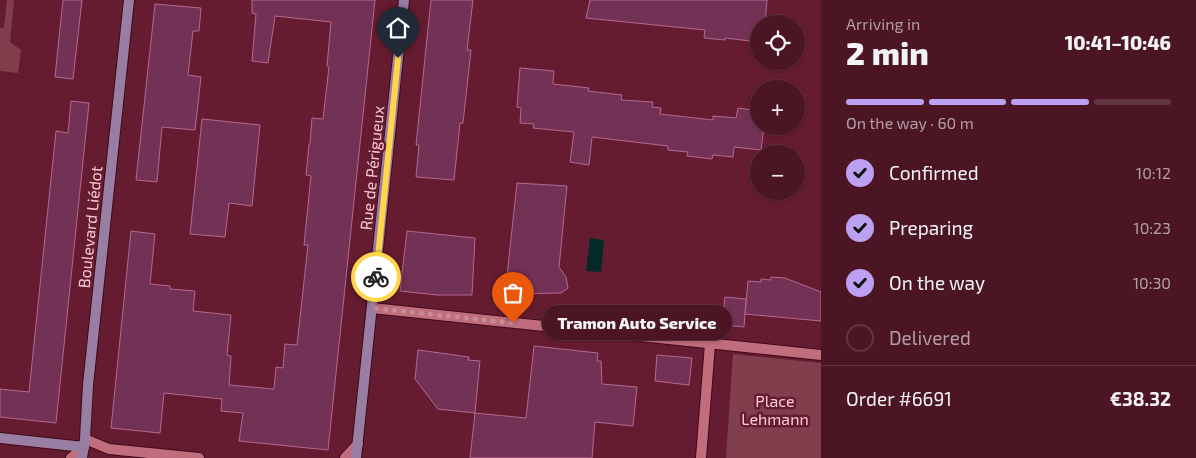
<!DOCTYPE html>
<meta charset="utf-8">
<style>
body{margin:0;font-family:"Exo 2",sans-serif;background:#531e2c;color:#f1f3f6;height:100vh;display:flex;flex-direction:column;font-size:19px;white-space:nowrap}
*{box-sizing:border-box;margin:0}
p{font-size:16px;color:#b29fa6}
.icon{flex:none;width:28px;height:28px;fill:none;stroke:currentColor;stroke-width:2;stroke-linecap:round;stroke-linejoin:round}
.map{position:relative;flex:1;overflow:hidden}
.panel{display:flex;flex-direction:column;background:#4c1524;width:375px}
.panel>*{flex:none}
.controls{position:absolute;left:750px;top:15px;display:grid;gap:10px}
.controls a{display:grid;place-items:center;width:55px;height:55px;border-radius:50%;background:#4c1524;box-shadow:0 1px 4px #0004,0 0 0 1px #633441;font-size:25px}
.pin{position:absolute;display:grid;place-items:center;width:42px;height:42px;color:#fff;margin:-51px -21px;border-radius:50% 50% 50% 0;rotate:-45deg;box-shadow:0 0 5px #0007}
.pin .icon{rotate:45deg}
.courier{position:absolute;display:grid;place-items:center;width:50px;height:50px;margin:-25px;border:4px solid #ffd54a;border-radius:50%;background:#fff;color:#222;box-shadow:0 1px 6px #0007}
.bubble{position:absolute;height:35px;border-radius:18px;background:#4c1524;box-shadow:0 1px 4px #0004,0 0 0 1px #633441;font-size:16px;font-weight:800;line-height:35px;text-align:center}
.headline em{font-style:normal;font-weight:800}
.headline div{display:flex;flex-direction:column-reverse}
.headline{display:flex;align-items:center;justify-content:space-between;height:85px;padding:0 25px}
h1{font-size:32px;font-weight:800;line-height:38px}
.bar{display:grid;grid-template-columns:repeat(4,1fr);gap:8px 5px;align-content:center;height:60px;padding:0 25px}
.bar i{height:6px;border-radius:4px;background:#633441}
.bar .active{background:#bca0f2}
.bar p{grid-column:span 4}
.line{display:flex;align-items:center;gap:12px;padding:0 25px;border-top:1px solid #633441}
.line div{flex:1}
ol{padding:0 25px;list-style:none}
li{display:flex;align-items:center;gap:15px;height:55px}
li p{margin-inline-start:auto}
li .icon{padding:5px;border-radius:50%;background:#bca0f2;color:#111;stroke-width:4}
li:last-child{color:#b29fa6}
li i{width:28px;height:28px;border:2px solid #633441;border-radius:50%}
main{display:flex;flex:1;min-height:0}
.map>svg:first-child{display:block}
.green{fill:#813e4c}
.water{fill:#042a27}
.building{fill:#743156;stroke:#b46990}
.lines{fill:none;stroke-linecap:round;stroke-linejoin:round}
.lane-casing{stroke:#41091a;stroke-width:12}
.street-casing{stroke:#41091a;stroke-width:12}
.secondary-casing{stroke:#41091a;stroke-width:12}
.lane{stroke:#c06d7d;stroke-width:10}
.street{stroke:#c06d7d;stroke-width:10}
.secondary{stroke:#997ea4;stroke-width:10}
.done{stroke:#c68d99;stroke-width:5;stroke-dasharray:0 9}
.route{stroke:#ffd54a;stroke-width:6}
.labels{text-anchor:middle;stroke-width:5;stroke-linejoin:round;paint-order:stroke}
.street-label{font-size:16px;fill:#f9cad1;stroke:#661c30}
.park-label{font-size:16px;fill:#facbd2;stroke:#661c30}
</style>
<main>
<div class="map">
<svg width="821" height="458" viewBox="0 0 821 458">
<rect width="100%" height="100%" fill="#661c30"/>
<g class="green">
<path d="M7 0H14L10 42 21 50 18 73 0 71V28H4Z"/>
<path d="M733 354 821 363V458H726Z"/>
</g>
<path class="water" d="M590 238 604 240 601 272 586 271Z"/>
<g class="building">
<path d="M63 0H82L73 79 55 77Z"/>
<path d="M252 0H375L328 450 239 441 243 413 221 411 222 399 164 393 160 433 111 428 131 231 155 234 150 284 170 286V289L195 291 193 311 231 315 227 355 231 356 229 385 274 389 276 367 283 368 285 344 297 345 308 245H304L311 176 306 175 309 144H310L312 118 323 119 329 67 327 66 331 22 275 16 268 63 252 61 256 14 252 13Z"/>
<path d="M431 0H473L467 50H471L463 123H460L454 180 416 177 419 145H416Z"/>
<path d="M590 0H767L765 24H759V42L725 38V40L704 38 705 30 586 18Z"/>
<path d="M155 4 201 8 199 31H193L188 75 201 77 195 130 162 127 157 182 136 180Z"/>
<path d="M520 68 554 71 553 84 589 88 588 91 622 95 621 100 653 102 652 107 661 108 660 114 713 120V116L736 118 738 108 759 111V126H764L761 150 734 147 733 157 713 155 712 159 687 156 688 152 668 150V146L592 137 589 165 570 162 574 132 533 128 534 124 520 123 521 108 517 107Z"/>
<path d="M71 101 89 103 56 423 0 417V389L29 392 56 131 68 133Z"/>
<path d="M202 119 260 125 252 206 229 203 225 237 190 234Z"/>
<path d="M517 183 567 186 559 267 566 277 568 288 561 293 505 294Z"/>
<path d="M407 231 475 238 472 295H437L400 291Z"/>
<path d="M771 277 785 278 821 292V321L745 314 748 281 761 282V279L771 280Z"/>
<path d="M725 297 746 299 744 327 722 325Z"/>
<path d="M534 346 598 353 597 361H601L602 384 637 387 633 426 595 422 592 458H470L475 413 526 418Z"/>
<path d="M418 350 469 357 468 360 480 361 475 413 438 409 415 379Z"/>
<path d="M657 355 692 358 689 385 655 381Z"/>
</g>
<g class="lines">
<g class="lane-casing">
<path id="lane" d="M71 458 84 447"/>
</g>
<g class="street-casing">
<g id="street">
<path d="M372 308 821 355"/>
<path d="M85 439 109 449 199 458"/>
<path d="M345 458 358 444"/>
<path d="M701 458 710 344"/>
</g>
</g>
<g class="secondary-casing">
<g id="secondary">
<path d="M0 438 84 447"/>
<path d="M82 458 85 439 88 385 129 0"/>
<path d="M356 458 404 0"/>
</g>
</g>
<use href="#lane" class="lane"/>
<use href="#street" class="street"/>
<use href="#secondary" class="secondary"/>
</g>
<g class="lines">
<path class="done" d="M376 277 372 308 513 323"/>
<path class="route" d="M376 277 398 58"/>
</g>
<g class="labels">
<g class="street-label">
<text transform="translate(372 168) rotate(-84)" y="6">Rue de Périgueux</text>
<text transform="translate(90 227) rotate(-84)" y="6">Boulevard Liédot</text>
</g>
<g class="park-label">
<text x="775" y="407">Place<tspan x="775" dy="18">Lehmann</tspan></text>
</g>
</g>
</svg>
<div class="controls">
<a><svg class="icon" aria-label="locate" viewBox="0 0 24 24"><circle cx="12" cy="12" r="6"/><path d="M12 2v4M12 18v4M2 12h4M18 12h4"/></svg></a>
<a>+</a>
<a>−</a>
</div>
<div class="pin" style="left:513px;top:323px;background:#ea580c"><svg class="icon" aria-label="bag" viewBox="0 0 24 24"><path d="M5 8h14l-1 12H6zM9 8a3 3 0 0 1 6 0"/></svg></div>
<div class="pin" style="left:398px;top:58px;background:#1f2937"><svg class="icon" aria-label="home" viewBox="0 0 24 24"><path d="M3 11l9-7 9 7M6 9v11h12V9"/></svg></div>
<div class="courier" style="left:376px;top:277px"><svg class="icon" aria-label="bike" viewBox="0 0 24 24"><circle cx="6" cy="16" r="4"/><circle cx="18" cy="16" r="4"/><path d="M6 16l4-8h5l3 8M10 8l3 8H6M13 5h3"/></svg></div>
<div class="bubble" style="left:542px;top:305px;width:190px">Tramon Auto Service</div>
</div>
<section class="panel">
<div class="headline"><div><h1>2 min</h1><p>Arriving in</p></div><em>10:41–10:46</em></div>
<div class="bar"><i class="active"></i><i class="active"></i><i class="active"></i><i></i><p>On the way · 60 m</p></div>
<ol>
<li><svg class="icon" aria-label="check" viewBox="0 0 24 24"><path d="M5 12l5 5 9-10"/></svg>Confirmed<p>10:12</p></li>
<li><svg class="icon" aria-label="check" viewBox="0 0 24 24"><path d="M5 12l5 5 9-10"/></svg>Preparing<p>10:23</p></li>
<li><svg class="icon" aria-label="check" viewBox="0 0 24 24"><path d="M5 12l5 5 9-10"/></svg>On the way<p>10:30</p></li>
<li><i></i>Delivered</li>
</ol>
<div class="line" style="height:65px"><div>Order #6691</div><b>€38.32</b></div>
</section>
</main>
